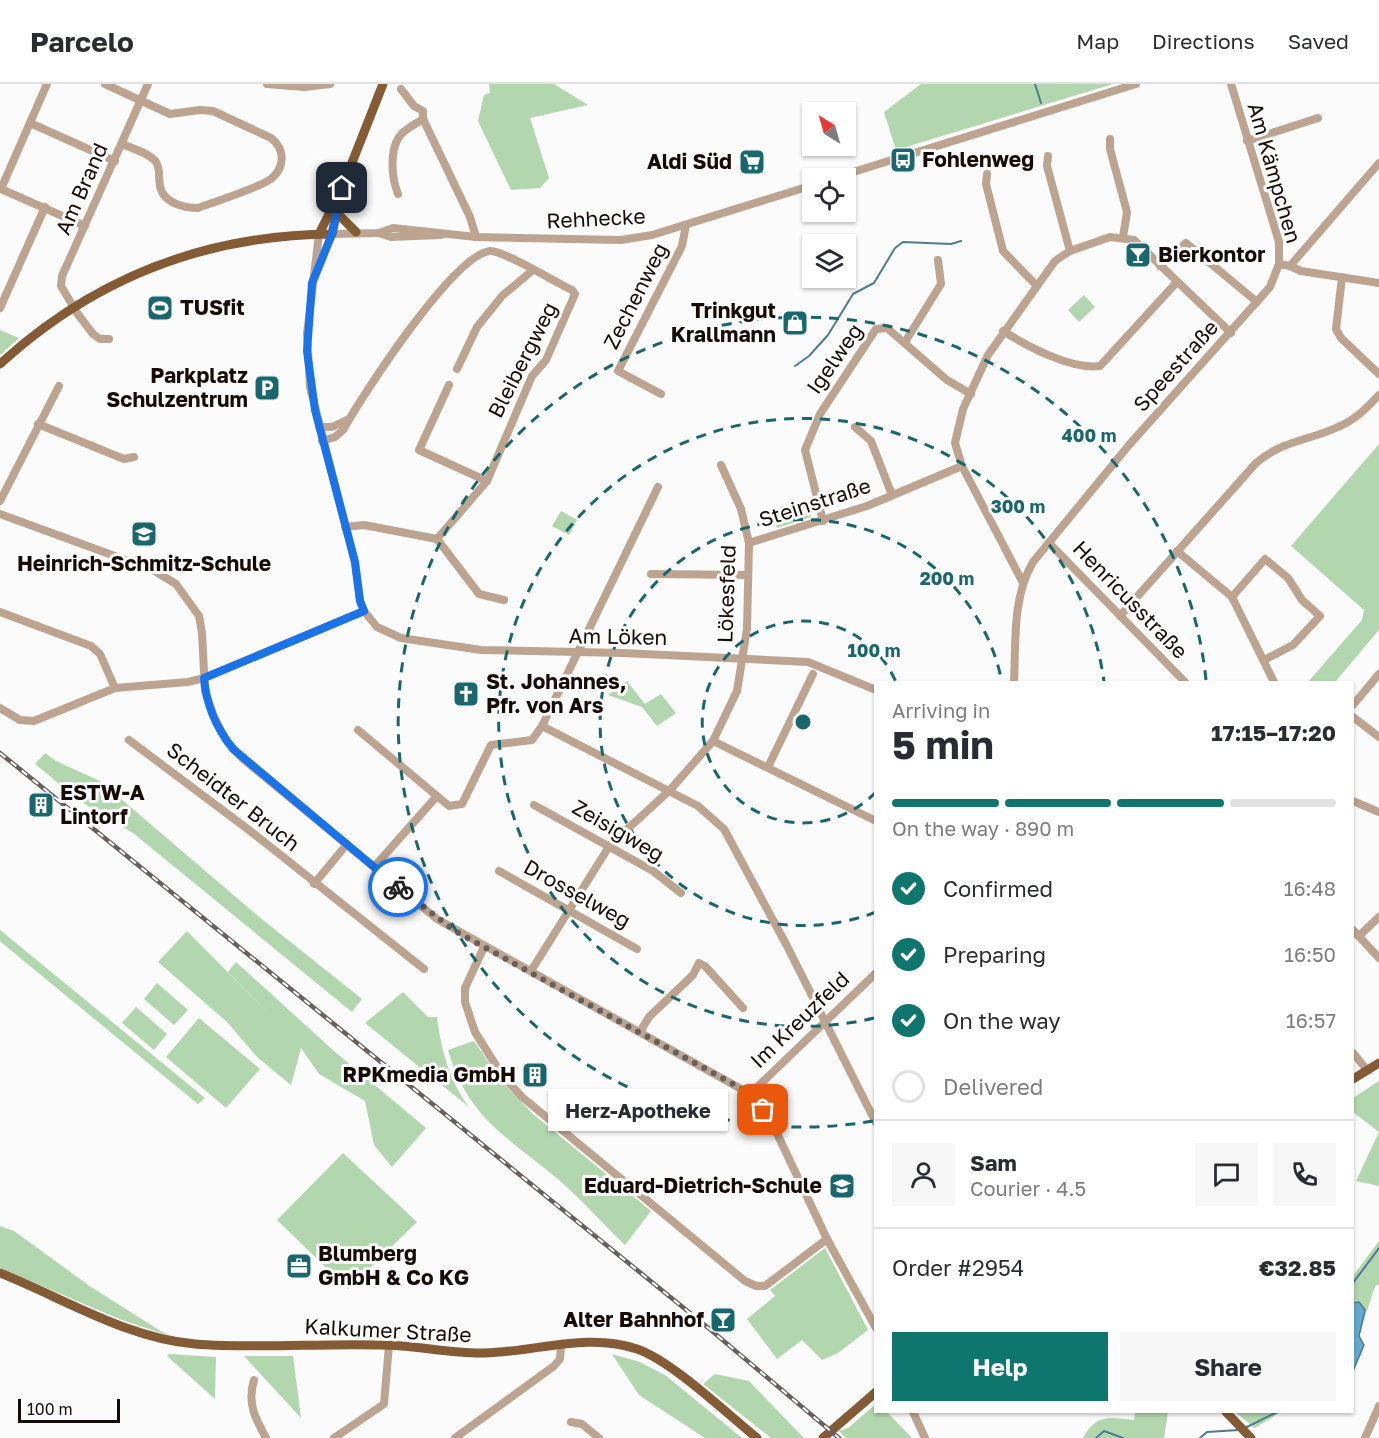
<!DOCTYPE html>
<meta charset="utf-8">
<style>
body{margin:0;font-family:"Golos Text",sans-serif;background:#f7f7f7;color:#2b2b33;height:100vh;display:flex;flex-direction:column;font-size:22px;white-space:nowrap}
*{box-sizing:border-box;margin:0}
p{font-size:20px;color:#7c7c81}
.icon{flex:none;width:33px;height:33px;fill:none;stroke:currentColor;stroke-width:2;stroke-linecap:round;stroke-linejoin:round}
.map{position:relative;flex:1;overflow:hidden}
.details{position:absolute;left:874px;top:597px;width:480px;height:732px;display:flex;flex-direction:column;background:#fff;border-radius:0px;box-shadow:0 2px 4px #0004}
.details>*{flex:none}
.needle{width:39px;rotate:323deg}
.fabs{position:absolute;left:802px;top:18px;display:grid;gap:12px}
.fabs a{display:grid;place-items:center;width:54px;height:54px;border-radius:0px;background:#fff;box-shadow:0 2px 4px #0004;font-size:30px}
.scale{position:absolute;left:18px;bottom:15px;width:102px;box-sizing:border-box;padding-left:6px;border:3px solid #170b07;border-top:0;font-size:16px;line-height:21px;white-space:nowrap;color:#170b07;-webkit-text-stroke:4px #fbfbfb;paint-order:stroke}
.pin{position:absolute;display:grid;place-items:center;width:51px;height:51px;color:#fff;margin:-26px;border-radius:12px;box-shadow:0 3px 9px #0006}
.courier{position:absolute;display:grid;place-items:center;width:60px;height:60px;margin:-30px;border:4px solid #1a73e8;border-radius:50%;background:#fff;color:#222;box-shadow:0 2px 8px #0007}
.bubble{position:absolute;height:42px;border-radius:0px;background:#fff;box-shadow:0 2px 4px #0004;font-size:20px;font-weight:700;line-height:42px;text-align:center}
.summary em{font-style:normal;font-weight:700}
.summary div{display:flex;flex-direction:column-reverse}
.summary{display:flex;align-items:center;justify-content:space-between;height:102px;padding:0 18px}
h1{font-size:39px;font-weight:700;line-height:45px}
.bar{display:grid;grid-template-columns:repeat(4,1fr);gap:9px 6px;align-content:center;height:72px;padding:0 18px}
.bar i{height:8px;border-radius:4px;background:#e1e1e2}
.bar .current{background:#0f766e}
.bar p{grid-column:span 4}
.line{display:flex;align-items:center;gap:15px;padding:0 18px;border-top:2px solid #e1e1e2}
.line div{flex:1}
.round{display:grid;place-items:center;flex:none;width:63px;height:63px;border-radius:0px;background:#f7f7f7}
ol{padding:0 18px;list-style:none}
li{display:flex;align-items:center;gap:18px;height:66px}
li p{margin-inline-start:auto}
li .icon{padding:6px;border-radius:50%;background:#0f766e;color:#fff;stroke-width:4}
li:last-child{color:#7c7c81}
li i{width:33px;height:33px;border:3px solid #e1e1e2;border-radius:50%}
.action{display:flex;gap:12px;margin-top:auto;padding:12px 18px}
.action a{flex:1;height:69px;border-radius:0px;background:#0f766e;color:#fff;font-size:24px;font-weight:700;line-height:69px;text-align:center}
.action a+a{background:#f7f7f7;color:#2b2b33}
header{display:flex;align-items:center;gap:36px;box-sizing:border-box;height:84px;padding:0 30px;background:#fff;border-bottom:2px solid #e1e1e2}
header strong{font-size:28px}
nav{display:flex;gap:33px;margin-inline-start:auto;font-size:21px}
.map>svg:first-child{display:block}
.green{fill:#b2d6ad}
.water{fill:#63abce;stroke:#4c7b92;stroke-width:1.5}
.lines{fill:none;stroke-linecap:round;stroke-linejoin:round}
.stream{stroke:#4c7b92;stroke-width:2}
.minor{stroke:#bca490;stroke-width:8}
.major{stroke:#845b35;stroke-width:9}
.rail-casing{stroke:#68605d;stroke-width:4.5}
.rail{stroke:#fbfbfb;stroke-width:2;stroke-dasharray:7;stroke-linecap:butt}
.done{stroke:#675f5c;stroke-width:6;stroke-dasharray:0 10.8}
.route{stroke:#1a73e8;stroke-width:8}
.ring{fill:none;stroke:#19676d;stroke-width:3;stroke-dasharray:10 8}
.labels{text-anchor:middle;stroke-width:6;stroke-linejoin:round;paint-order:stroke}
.poi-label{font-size:21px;font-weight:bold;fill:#170b07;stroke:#fbfbfb;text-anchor:start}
.street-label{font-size:21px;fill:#170b07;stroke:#fbfbfb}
.centre{fill:#19676d;stroke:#fbfbfb;stroke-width:3}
.ring-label{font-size:18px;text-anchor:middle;font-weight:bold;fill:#19676d;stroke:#fbfbfb;stroke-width:6;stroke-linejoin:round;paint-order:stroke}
</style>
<header>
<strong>Parcelo</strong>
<nav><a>Map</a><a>Directions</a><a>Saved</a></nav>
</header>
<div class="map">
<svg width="1379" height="1354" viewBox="0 0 1379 1354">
<rect width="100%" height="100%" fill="#fbfbfb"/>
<g class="green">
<path d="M489 0H554L588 21 530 34 549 94 540 104 511 106 478 37 484 11 490 9Z"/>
<path d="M921 0H1113L896 66 884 28Z"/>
<path d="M1084 211 1095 223 1079 238 1068 226Z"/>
<path d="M0 246 19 254 0 271Z"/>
<path d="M1379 360V546L1335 598H1308L1362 536 1364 526 1291 462Z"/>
<path d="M809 416 811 433 777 444 772 431 781 423Z"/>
<path d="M561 427 577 436 569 451 552 442Z"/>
<path d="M627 597 645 620 661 610 676 629 657 642 642 623 608 611Z"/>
<path d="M45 669 56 677 100 697 258 832 362 915 352 928 133 749 80 717 35 680Z"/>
<path d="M0 846 205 1014 198 1020 25 878 0 857Z"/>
<path d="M187 847 279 940 228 888 236 878 334 967 426 1044 392 1083 374 1061 365 1017 319 990 301 964 291 1001 257 973 227 938 158 878Z"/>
<path d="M157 899 188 926 174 941 144 915Z"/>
<path d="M403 908 428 933H437C441 966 449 996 469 1023L365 939Z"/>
<path d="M136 923 167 950 154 966 122 939Z"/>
<path d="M199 934 260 985 226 1024 166 973Z"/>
<path d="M474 957 502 998 533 1030 651 1127 625 1161C603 1140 582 1116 559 1096 507 1052 469 1036 448 966Z"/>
<path d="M1379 997V1102L1356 1097 1379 1048 1353 1028V1014Z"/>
<path d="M343 1069 417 1138 348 1205 277 1136Z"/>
<path d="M0 1142 14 1147 91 1203 167 1251 119 1235 0 1184Z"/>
<path d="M1379 1157V1201H1376L1373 1208 1359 1252 1364 1261 1353 1287V1192Z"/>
<path d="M825 1164 868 1246 838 1269 822 1276 802 1256 777 1275 747 1235 775 1212 770 1206Z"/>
<path d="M169 1270 216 1273 215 1315 167 1272Z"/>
<path d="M612 1270 640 1278 665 1291 742 1354H705L639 1311Z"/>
<path d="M244 1272H293L301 1334Z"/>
<path d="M715 1290 749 1297 804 1354H771L703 1300Z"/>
<path d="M876 1320V1328H887L912 1354H846L839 1347 848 1344Z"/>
<path d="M1135 1328H1168L1164 1354H1083C1096 1330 1109 1333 1134 1336Z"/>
<path d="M1235 1328H1281L1255 1344Z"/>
</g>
<path class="water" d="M1359 1218 1365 1226 1359 1252 1364 1261 1353 1287V1219Z"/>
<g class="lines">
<g class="stream">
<path d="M1035 0 1041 19"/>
<path d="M795 282 809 272 828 251 853 210 874 199 895 164 903 158 951 160 961 157"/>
<path d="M1353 1199 1379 1164"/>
<path d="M1245 1344 1277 1328"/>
<path d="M1096 1354 1104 1347 1123 1354"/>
<path d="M1200 1354 1207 1348 1239 1346"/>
</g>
<g class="minor">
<path d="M47 0 1 105 85 142"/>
<path d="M105 0 170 30 200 26 213 27 271 54C284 64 286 82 272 94 260 104 216 117 198 124 184 124 163 119 160 102 158 93 161 86 156 78 149 69 132 64 122 60"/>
<path d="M267 0 304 3 330 0"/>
<path d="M401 5 414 22 423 27V35L470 133 476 153"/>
<path d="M30 39 115 77"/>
<path d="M1110 55V65L1127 128 1123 153"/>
<path d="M1247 57 1318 34"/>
<path d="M1048 72 1047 82 1070 167"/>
<path d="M987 90 986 100 1003 167 1036 201"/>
<path d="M834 94 1136 0"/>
<path d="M398 110C392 95 389 68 399 53 404 45 416 40 423 35"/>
<path d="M379 149 391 153 441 151"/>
<path d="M319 150 307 250 310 303 355 479 360 517 364 527 377 543 401 554 481 566 623 569 808 578 876 606"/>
<path d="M1279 180 1290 182 1379 79"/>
<path d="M1160 182 1186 159 1257 218"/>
<path d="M1290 182 1301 187 1379 199"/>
<path d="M315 193 332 150 379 149 393 144 476 153 621 156 652 151 813 101"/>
<path d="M1342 193 1336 245 1341 254 1379 290"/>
<path d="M0 224 45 123"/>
<path d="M1003 247C1027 262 1071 286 1100 282L1176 199"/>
<path d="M109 255H100L93 250 77 229 61 202 62 192 148 0"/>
<path d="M905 258 941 200 938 176"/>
<path d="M457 285 477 243 502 212 533 186"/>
<path d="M449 301 419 366 487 397"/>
<path d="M661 310 618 287 682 162 686 141"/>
<path d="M38 340 124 375 134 373"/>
<path d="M319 343H332L349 335"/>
<path d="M855 343 871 357 892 411"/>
<path d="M322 357 335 353 343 346C362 312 453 171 490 167 503 166 557 199 572 206L575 210 546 276 532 292 487 397 437 455 364 441 345 443"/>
<path d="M0 417 59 302"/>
<path d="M0 430 153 486 176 500 199 532 202 549 205 607 214 633 226 656 243 675 437 835 750 1010 773 1041 827 1155 876 1244"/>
<path d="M823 437 805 366 820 330 876 245 887 244 947 296 971 310"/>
<path d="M437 455 479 510 504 516"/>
<path d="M749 459 867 422 962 382"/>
<path d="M1049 459 1185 598"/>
<path d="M1177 467 1232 513 1274 598"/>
<path d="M651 490 748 491"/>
<path d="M1022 497 962 382 955 359 963 325 988 271 1055 177 1070 167 1110 153 1134 156 1231 249"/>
<path d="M1232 513 1265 475 1288 494 1302 516 1320 532 1293 561 1264 576"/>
<path d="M0 528 91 562 100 570 115 604"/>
<path d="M1120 532 1256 379C1283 356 1308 357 1338 343 1355 336 1367 324 1379 311"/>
<path d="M1014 598C1016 558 1012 514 1033 478L1129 361 1270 203 1279 180V158L1231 0"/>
<path d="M1353 621 1379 590"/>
<path d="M0 624 20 636 34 637 115 604 188 598 204 594 364 527"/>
<path d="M1353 633 1379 653"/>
<path d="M542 642 698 722 724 745 787 862 876 1039"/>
<path d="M358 646 437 712"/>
<path d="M129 656 249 746 424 885"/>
<path d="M713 657 876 737"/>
<path d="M768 683 813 590"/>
<path d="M1353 717 1379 728"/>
<path d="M534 721 653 787 681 809"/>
<path d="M374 783 437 712 449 722 462 720 491 661 532 656 542 642 658 403"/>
<path d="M499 787 637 865"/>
<path d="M314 800 347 760"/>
<path d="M1353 846 1379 874"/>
<path d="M1359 852 1379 833"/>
<path d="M484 863 465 904V918L475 948 502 991 522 1013 745 1197 756 1202H765L827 1155"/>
<path d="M531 887 610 761 670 706 713 657 737 607 747 545 749 459 741 425 721 381"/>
<path d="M640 948 649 933 693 891 699 879 705 882 743 924"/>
<path d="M1353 969 1367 986"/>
<path d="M750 1010 876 889"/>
<path d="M254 1296C247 1319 255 1334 266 1354"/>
<path d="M913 1328 925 1354"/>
<path d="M571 1338 582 1340 599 1354"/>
<path d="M334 1354 384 1320 389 1261"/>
<path d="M455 1354 554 1282 560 1275 561 1262"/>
<path d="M1365 1354 1379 1322"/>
</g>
<g class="major">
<path d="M337 129 356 148"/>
<path d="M319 150 342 104 383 0"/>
<path d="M0 280C93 195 205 151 332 150L342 104"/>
<path d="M1353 995 1379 979"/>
<path d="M0 1189C63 1214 126 1254 195 1260 256 1265 319 1259 381 1261 416 1261 450 1270 485 1269 535 1268 588 1248 637 1265 672 1277 726 1329 757 1354"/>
<path d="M1226 1328 1251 1354"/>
<path d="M823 1354 876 1308"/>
</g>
<g class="rail-casing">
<path id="rail" d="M0 669 706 1242 839 1354"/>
</g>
<use href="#rail" class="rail"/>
</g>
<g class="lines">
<path class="done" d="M398 803 455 847 744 1006 763 1026"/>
<path class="route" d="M342 104 332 150 312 199 307 267 315 326 355 478 360 517 364 527 204 594C206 620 217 645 233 665L398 803"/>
</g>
<g class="ring">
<path d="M876 708A101 101 0 1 1 896 598"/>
<path d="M876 828A203 203 0 1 1 1002 598"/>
<path d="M874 934A304 304 0 1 1 1104 598"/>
<path d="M873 1037A405 405 0 1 1 1206 596"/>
</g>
<defs>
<g id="bus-square" transform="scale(1.35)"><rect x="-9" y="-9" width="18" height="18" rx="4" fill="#19676d" stroke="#fbfbfb"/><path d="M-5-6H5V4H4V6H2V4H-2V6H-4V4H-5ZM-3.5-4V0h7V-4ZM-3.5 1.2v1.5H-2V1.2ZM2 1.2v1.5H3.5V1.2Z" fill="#fff"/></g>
<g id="supermarket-square" transform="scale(1.35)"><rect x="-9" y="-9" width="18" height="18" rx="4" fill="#19676d" stroke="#fbfbfb"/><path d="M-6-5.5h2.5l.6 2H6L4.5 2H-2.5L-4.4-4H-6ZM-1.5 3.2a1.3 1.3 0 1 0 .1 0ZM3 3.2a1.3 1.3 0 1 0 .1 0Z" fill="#fff"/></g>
<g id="bar-square" transform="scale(1.35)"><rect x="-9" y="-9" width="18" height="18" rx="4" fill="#19676d" stroke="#fbfbfb"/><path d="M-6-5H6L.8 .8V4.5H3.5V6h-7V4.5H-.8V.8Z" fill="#fff"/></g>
<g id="stadium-square" transform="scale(1.35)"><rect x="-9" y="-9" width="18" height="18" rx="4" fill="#19676d" stroke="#fbfbfb"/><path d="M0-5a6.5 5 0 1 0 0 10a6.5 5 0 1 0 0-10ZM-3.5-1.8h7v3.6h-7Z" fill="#fff"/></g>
<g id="shop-square" transform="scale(1.35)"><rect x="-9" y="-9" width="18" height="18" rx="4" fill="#19676d" stroke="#fbfbfb"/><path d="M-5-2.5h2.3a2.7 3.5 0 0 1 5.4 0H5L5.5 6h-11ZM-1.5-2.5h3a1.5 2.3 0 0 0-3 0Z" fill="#fff"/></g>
<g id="parking-square" transform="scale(1.35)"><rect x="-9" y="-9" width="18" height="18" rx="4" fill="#19676d" stroke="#fbfbfb"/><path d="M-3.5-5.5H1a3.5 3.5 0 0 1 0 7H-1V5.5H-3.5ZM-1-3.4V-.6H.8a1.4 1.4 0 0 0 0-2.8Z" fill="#fff"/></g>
<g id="school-square" transform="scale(1.35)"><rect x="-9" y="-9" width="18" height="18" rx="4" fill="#19676d" stroke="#fbfbfb"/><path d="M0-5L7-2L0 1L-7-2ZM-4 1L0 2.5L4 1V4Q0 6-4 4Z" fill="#fff"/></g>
<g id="church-square" transform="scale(1.35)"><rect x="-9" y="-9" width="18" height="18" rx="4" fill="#19676d" stroke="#fbfbfb"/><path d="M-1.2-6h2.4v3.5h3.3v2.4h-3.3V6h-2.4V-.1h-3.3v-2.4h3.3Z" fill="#fff"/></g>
<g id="building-square" transform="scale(1.35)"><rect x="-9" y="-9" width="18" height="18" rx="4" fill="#19676d" stroke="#fbfbfb"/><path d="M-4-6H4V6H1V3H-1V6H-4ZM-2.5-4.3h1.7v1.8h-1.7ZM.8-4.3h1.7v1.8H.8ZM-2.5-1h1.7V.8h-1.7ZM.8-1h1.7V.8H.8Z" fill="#fff"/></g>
<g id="office-square" transform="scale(1.35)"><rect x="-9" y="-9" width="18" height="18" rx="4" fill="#19676d" stroke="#fbfbfb"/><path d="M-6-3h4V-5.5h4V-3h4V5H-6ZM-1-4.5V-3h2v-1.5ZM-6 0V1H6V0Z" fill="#fff"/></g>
</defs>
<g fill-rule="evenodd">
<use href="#bus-square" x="903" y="76"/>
<use href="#supermarket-square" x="752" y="78"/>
<use href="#bar-square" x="1138" y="171"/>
<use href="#stadium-square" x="160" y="224"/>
<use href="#shop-square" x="795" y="239"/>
<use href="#parking-square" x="267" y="304"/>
<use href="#school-square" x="144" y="450"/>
<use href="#church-square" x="466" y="610"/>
<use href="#building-square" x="41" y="721"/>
<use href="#building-square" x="535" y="991"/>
<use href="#school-square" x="842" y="1102"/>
<use href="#office-square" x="299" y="1182"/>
<use href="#bar-square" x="723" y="1236"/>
</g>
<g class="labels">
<g class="poi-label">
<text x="922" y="83">Fohlenweg</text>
<text x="732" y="85" text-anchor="end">Aldi Süd</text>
<text x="1158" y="178">Bierkontor</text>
<text x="180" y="231">TUSfit</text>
<text x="776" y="234" text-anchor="end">Trinkgut<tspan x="776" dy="24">Krallmann</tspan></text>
<text x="248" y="299" text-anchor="end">Parkplatz<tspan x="248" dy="24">Schulzentrum</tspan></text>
<text x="144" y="487" text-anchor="middle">Heinrich-Schmitz-Schule</text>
<text x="486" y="605">St. Johannes,<tspan x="486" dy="24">Pfr. von Ars</tspan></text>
<text x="60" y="716">ESTW-A<tspan x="60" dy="24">Lintorf</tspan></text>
<text x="516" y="998" text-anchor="end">RPKmedia GmbH</text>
<text x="822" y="1109" text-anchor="end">Eduard-Dietrich-Schule</text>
<text x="318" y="1177">Blumberg<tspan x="318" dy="24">GmbH &amp; Co KG</tspan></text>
<text x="704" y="1243" text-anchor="end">Alter Bahnhof</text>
</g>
<g class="street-label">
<text transform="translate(1274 89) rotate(74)" y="7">Am Kämpchen</text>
<text transform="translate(82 105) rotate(-66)" y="7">Am Brand</text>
<text transform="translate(596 135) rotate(-3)" y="7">Rehhecke</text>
<text transform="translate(636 212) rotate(-63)" y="7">Zechenweg</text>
<text transform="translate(835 275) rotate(-55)" y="7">Igelweg</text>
<text transform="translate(523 276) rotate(-63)" y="7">Bleibergweg</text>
<text transform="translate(1176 282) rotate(-48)" y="7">Speestraße</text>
<text transform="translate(815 419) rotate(-18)" y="7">Steinstraße</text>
<text transform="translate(727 510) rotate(-88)" y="7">Lökesfeld</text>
<text transform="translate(1130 516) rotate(46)" y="7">Henricusstraße</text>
<text transform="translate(618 553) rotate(1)" y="7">Am Löken</text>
<text transform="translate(233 713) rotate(38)" y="7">Scheidter Bruch</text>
<text transform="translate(618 747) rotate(30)" y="7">Zeisigweg</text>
<text transform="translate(577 810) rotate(29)" y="7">Drosselweg</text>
<text transform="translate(800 936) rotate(-44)" y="7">Im Kreuzfeld</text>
<text transform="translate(388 1247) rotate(3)" y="7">Kalkumer Straße</text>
</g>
</g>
<circle cx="803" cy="638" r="9" class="centre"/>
<g class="ring-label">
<text x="1089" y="358">400 m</text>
<text x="1018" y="429">300 m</text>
<text x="947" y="501">200 m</text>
<text x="874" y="573">100 m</text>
</g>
</svg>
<div class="fabs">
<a><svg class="needle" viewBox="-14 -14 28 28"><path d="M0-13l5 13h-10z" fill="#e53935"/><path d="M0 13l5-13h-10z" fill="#7c7c81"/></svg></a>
<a><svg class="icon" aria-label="locate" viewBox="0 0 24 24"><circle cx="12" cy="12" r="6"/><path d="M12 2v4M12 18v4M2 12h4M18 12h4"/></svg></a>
<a><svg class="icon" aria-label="layers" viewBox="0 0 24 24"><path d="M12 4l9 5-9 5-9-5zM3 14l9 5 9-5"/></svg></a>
</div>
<div class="scale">100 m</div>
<div class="pin" style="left:763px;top:1026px;background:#ea580c"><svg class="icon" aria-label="bag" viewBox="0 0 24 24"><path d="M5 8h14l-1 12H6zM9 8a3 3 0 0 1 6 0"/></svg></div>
<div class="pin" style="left:342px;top:104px;background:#1f2937"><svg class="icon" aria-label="home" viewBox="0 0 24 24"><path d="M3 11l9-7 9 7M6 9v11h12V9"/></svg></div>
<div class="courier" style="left:398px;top:803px"><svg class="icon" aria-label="bike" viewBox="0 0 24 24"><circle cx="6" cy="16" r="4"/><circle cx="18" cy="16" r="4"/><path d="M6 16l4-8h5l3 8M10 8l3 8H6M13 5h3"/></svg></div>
<div class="bubble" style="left:548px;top:1005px;width:180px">Herz-Apotheke</div>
<section class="details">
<div class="summary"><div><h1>5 min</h1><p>Arriving in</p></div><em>17:15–17:20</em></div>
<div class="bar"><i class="current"></i><i class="current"></i><i class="current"></i><i></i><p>On the way · 890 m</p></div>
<ol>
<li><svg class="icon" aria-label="check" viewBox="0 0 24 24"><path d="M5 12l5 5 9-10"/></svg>Confirmed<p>16:48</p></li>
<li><svg class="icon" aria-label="check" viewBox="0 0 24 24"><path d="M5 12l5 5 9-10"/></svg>Preparing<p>16:50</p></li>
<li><svg class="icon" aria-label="check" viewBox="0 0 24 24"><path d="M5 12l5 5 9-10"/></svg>On the way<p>16:57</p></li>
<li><i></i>Delivered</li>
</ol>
<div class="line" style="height:108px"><a class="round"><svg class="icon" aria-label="person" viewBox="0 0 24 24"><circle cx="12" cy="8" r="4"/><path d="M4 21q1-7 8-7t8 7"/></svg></a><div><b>Sam</b><p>Courier · 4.5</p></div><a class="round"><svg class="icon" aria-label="chat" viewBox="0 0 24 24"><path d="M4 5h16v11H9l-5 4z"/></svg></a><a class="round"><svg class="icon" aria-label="phone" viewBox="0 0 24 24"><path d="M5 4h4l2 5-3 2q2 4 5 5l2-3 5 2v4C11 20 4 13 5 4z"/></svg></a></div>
<div class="line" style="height:78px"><div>Order #2954</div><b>€32.85</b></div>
<div class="action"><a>Help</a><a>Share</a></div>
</section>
</div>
